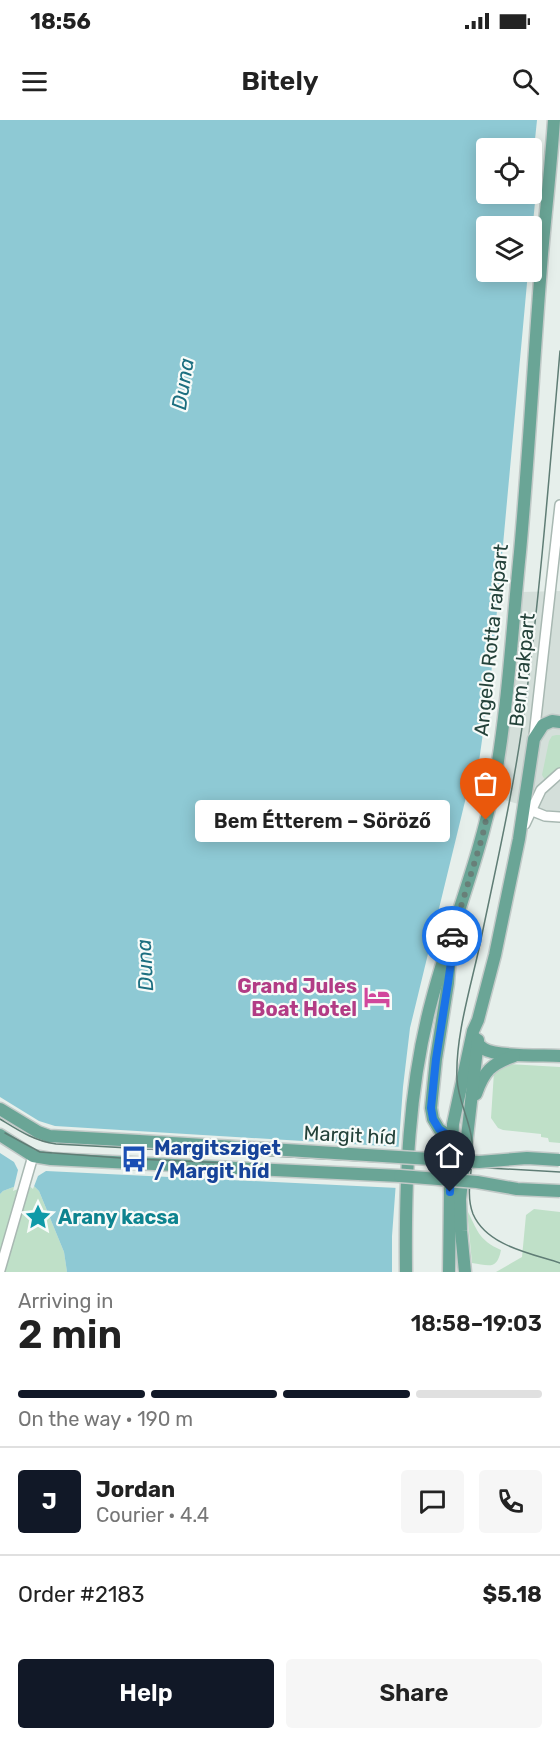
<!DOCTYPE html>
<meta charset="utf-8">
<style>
body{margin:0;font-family:Rubik,sans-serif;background:#f6f6f6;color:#222;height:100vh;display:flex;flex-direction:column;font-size:22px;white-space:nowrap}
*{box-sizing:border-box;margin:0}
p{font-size:20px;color:#767676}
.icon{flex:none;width:33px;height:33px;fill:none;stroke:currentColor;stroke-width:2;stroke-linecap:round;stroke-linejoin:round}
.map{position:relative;height:1152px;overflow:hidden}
.side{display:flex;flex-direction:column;background:#fff;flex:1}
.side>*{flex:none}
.controls{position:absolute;left:476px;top:18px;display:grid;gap:12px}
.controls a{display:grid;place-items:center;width:66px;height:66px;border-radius:6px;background:#fff;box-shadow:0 3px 15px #0003;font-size:30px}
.pin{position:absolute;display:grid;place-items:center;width:51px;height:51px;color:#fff;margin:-62px -26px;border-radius:50% 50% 50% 0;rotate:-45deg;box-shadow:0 0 6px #0007}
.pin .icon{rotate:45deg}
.courier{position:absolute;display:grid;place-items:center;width:60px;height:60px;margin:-30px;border:4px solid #1a73e8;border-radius:50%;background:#fff;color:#222;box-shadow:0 2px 8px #0007}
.bubble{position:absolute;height:42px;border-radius:6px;background:#fff;box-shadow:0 3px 15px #0003;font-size:20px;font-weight:600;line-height:42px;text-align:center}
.summary em{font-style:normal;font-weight:600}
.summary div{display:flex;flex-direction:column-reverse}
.summary{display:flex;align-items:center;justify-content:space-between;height:102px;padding:0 18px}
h1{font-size:39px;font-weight:600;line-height:45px}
.bar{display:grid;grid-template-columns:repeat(4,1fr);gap:9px 6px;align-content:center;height:72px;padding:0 18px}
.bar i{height:8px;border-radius:4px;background:#e0e0e0}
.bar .selected{background:#111827}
.bar p{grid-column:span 4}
.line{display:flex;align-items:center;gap:15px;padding:0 18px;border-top:2px solid #e0e0e0}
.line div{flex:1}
.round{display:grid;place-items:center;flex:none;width:63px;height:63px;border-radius:6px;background:#f6f6f6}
.cta{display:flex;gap:12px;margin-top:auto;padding:12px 18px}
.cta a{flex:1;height:69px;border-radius:6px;background:#111827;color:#fff;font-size:24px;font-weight:600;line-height:69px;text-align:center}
.cta a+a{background:#f6f6f6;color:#222}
.status{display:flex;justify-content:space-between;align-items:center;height:42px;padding:0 30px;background:#fff;direction:ltr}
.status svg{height:16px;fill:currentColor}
header{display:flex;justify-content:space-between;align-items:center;height:78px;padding:0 18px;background:#fff;font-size:27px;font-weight:600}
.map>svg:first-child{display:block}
.built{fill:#d4dfda}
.green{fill:#bfe0c8}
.water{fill:#8ec9d4;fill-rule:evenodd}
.pier{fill:#e6efeb}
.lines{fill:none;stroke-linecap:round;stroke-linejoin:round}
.minor-casing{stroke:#a8b8b2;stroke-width:12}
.major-casing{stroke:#c2cac8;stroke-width:15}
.minor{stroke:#fff;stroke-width:9}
.major{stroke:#6aa596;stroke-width:12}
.tram{stroke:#5f7d75;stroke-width:1.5}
.major-bridge-casing{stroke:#c2cac8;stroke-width:15;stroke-linecap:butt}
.major-bridge{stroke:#6aa596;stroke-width:12}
.done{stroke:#687f78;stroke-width:6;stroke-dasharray:0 10.8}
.route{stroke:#1a73e8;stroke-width:8}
.labels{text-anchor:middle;stroke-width:4.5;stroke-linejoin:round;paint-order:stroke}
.street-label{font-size:20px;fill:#24423a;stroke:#f7fbf9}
.hotel-label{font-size:20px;font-weight:bold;fill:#b23c85;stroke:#f7fbf9;text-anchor:end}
.transit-label{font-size:20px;font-weight:bold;fill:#164399;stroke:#f7fbf9;text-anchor:start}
.culture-label{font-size:20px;font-weight:bold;fill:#0d838f;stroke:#f7fbf9;text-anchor:start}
.water-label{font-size:21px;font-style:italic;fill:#1c6f80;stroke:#f7fbf9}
</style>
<div class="status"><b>18:56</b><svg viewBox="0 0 49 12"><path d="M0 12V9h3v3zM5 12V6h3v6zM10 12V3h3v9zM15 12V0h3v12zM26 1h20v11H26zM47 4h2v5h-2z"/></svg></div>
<header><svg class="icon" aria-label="menu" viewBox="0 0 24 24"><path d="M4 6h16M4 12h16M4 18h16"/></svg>Bitely<svg class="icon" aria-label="search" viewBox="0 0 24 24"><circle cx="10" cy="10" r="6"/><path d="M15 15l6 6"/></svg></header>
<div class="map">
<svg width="560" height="1152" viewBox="0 0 560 1152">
<rect width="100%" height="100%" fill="#e6efeb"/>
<path class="built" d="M560 471V691L535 689 498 678 511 600 522 472Z"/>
<g class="green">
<path d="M556 615H560V647L545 660 542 655 549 621 552 616Z"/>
<path d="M506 944 560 947V1023L549 1022 548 1018 541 1017V1014L503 1010 498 1008 491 998 494 952Z"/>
<path d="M29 1061 39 1071 64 1132 67 1152H0V1074L3 1071Z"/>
<path d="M534 1089 560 1092V1152H496L522 1137 526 1095Z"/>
<path d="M467 1090C477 1109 478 1120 501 1130 497 1151 488 1145 472 1143Z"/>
</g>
<path class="water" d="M0 0H537L533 39 539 40 531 124V106H486V152H528L491 556 475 670 468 669 410 908 403 967 392 1116V1152H67L64 1132 39 1071 29 1061 3 1071 0 1074ZM486 28H531V74H486Z"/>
<path class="pier" d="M0 977 39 1001 55 1006 401 1027 398 1068 46 1051 38 1056 33 1069 28 1065 13 1071 18 1050 14 1042 0 1033Z"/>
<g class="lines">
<g class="minor-casing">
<g id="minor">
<path d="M534 616 560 385"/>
<path d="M528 684 530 690 545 696 560 697"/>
<path d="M525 704 541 670 560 653"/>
<path d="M0 1150 33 1036"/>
</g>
</g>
<g class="major-casing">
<g id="major">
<path d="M450 835 448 863 436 939 431 988 433 999 439 1009 456 1021"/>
<path d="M475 918C477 923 479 926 484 929 497 937 543 935 560 936"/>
<path d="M476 974C484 951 491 944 514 936"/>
<path d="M0 989 38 1012 49 1016 139 1021"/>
<path d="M0 1015 33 1036 51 1039 400 1056"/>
<path d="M406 1152C405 1060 408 968 432 879 451 807 480 738 494 665 508 588 512 510 520 432 529 333 534 234 542 134 546 89 551 45 554 0"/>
<path d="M449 1152 450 1072 453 1004 473 911 478 900 495 835 519 719 534 619 543 605 552 601 560 602"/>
<path d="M465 1152 461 1111 460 1079 478 920"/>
</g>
</g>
<use href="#minor" class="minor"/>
<use href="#major" class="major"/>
<g class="tram">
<path d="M560 231C550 346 541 463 526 578 516 660 497 742 480 824 471 866 455 917 457 959 458 981 470 1000 472 1021 475 1045 464 1071 473 1094 487 1126 530 1133 560 1143"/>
<path d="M0 999C18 1010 34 1021 56 1024L560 1052"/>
<path d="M5 1013 40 1032 134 1039 228 1043"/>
</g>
<g class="major-bridge-casing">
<g id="major-bridge">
<path d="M139 1021 479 1042 527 1038 559 1040"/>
<path d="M400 1056 477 1062 517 1069 560 1071"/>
</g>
</g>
<use href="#major-bridge" class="major-bridge"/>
</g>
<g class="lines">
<path class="done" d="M452 816 482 718 486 700"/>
<path class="route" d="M450 1072 452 1018 439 1009 433 999 431 988 436 939 448 863 451 842 450 822 452 816"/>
</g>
<defs>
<g id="hotel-bare" transform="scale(2.07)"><path d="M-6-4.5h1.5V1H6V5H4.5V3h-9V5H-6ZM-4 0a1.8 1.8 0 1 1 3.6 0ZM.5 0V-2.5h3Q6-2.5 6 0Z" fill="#d1479c" stroke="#f7fbf9" stroke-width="2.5" paint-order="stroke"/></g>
<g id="bus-bare" transform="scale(2.07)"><path d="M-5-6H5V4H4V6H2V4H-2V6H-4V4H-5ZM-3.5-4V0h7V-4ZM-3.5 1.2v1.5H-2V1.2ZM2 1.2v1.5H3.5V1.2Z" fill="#1a4fb4" stroke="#f7fbf9" stroke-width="2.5" paint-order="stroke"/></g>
<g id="sight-bare" transform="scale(2.07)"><path d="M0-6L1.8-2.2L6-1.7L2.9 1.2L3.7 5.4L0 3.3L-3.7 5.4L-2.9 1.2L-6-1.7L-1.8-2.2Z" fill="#0f9aa8" stroke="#f7fbf9" stroke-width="2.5" paint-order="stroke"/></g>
</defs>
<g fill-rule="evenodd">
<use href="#hotel-bare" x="377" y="877"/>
<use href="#bus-bare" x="134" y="1039"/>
<use href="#sight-bare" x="38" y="1097"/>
</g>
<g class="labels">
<g class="street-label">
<text transform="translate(491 520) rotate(-84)" y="7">Angelo Rotta rakpart</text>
<text transform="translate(522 550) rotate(-84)" y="7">Bem rakpart</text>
<text transform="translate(350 1015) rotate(3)" y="7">Margit híd</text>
</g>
<g class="hotel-label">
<text x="357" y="873">Grand Jules<tspan x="357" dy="23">Boat Hotel</tspan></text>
</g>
<g class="transit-label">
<text x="154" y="1035">Margitsziget<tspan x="154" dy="23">/ Margit híd</tspan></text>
</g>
<g class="culture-label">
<text x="58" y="1104">Arany kacsa</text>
</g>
<g class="water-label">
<text transform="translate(183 264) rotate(-81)" y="7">Duna</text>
<text transform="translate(145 845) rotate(-93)" y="7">Duna</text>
</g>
</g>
</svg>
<div class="controls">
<a><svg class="icon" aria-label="locate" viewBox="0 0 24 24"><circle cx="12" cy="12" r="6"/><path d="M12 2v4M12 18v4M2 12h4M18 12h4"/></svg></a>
<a><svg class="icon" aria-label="layers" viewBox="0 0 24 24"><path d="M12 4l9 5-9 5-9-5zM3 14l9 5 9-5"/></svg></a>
</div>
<div class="pin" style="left:486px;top:700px;background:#ea580c"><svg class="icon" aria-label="bag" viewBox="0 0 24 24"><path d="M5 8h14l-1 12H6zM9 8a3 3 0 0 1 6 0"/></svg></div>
<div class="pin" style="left:450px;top:1072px;background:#1f2937"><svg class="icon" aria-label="home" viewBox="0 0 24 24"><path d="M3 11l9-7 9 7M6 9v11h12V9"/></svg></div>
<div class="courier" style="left:452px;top:816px"><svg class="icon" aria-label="car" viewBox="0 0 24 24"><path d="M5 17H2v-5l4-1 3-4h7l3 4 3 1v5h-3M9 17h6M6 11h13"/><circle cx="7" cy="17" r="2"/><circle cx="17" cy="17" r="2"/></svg></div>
<div class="bubble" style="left:195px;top:680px;width:255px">Bem Étterem – Söröző</div>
</div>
<section class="side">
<div class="summary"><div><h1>2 min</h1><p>Arriving in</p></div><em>18:58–19:03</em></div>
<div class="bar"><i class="selected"></i><i class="selected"></i><i class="selected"></i><i></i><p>On the way · 190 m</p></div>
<div class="line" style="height:108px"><b class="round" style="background:#111827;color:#fff">J</b><div><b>Jordan</b><p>Courier · 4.4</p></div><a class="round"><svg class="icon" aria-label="chat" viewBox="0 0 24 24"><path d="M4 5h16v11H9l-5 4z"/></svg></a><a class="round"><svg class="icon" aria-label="phone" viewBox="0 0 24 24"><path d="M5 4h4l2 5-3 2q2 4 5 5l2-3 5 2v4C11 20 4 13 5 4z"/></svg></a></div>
<div class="line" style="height:78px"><div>Order #2183</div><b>$5.18</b></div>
<div class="cta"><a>Help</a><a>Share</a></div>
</section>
